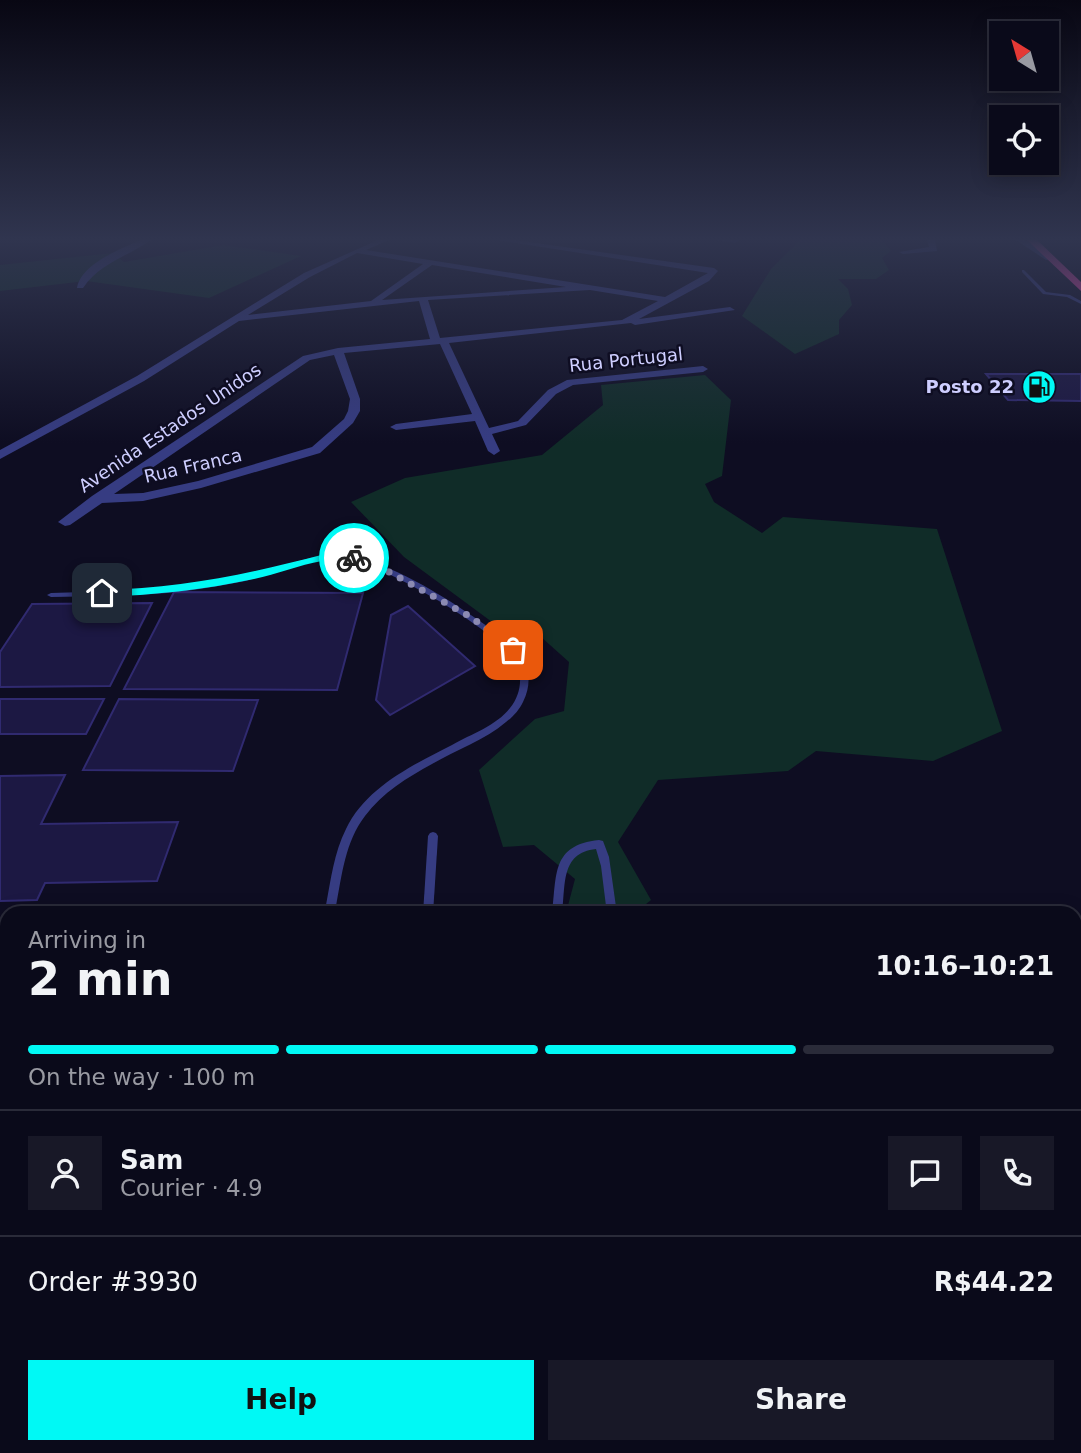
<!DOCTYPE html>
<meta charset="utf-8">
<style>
body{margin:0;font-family:"DejaVu Sans",sans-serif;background:#181827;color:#f1f3f6;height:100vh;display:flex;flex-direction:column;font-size:26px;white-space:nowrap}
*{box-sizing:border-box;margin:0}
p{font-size:23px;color:#999aa2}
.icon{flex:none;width:38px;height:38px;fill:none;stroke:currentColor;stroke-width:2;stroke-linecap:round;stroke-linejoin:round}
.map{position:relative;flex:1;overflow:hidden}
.details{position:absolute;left:0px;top:906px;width:1082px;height:548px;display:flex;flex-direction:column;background:#0a0a1a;border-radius:21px 21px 0 0;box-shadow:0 4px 18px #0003,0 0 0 2px #2a2b39}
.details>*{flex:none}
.needle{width:46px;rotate:323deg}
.controls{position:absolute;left:989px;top:21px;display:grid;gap:14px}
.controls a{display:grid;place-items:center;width:70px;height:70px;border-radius:0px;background:#0a0a1a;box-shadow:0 4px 18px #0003,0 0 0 2px #2a2b39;font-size:35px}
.pin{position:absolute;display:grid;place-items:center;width:60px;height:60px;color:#fff;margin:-30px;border-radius:14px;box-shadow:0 4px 10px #0006}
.courier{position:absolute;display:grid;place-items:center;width:70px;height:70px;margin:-35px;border:5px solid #00f9f5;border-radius:50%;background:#fff;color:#222;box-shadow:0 2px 9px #0007}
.summary em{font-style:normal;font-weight:600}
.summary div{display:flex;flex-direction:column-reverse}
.summary{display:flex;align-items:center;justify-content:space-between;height:119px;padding:0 28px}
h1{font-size:46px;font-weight:600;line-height:52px}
.bar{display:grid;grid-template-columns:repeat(4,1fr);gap:10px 7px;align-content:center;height:84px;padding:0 28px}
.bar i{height:9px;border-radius:5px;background:#2a2b39}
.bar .selected{background:#00f9f5}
.bar p{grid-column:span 4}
.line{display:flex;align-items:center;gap:18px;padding:0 28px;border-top:2px solid #2a2b39}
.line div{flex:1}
.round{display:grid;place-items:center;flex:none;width:74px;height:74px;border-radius:0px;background:#181827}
.button{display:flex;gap:14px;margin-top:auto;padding:14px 28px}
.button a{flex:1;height:80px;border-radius:0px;background:#00f9f5;color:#111;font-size:28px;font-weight:600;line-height:80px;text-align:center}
.button a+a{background:#181827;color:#f1f3f6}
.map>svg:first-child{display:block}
.green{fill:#102c28}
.building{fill:#1c1843;stroke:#302a70;stroke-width:2}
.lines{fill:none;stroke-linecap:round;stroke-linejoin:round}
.lane{fill:#363c82;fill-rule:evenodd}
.street{fill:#363c82;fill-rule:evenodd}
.highway{fill:#ff49b5;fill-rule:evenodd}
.route{fill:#00f9f5}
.done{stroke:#8b8ab2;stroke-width:7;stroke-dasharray:0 12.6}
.labels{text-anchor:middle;stroke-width:5;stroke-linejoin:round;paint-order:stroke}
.far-street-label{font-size:18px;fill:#ceceff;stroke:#0e0d22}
.far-poi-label{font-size:18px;font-weight:bold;fill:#ceceff;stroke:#0e0d22;text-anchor:end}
</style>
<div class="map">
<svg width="1081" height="1453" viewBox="0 0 1081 1453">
<rect width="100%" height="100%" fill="#0e0d22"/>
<g class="green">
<path d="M800 240H882L891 251 882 258 889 270 876 279H838L848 289 852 305 839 320V334L795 354 742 316 771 269Z"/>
<path d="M223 245 301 256 209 298 86 281 0 291V265L113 253 124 262Z"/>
<path d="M705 375 731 400 722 476 705 484 714 502 762 533 783 517 937 529 1002 731 933 761 816 751 788 771 658 780 618 842 651 900 635 913H566L575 879 534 845 503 847 479 770 535 719 564 711 569 662 522 620 492 622 404 557 351 502 405 478 542 455 603 405 601 385Z"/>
<path d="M7 1297V1447H426L420 1453H0V1304Z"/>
</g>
<g class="building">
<path d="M986 374H1081V401L1008 400Z"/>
<path d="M174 592 363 593 337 690 124 689Z"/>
<path d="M152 603 110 686 0 687V652L32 604Z"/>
<path d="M408 606 475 666 390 715 376 700 391 615Z"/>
<path d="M0 699H104L86 734H0Z"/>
<path d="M119 699 258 700 233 771 83 770Z"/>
<path d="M65 775 41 824 178 822 157 881 45 883 37 900 0 901V776Z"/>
</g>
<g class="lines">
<g class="lane">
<path d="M1022 270H1024L1046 292 1070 295 1081 301V304L1067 297 1043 294 1022 272Z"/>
<path d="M343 554C393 564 439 593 481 622 508 640 542 664 523 702 519 710 514 716 506 722 485 740 456 750 432 764 408 777 382 793 365 816 345 842 342 875 336 906L333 914H322L326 905C331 879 334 853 346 829 366 787 413 765 452 745 471 734 496 726 510 708 520 696 523 679 517 664 502 632 378 561 343 558 308 555 270 577 235 583 213 587 190 591 167 593 129 596 90 596 51 597L47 595 51 593 150 590 189 586 250 575 310 558Z"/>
<path d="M433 832 436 833 438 836 433 914H423L428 836 430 833Z"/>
<path d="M599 840 603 841 609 857 617 914H607L601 866 596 849C560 853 566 885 562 914H552C557 875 551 845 599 840Z"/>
<rect x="0" y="1099" width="7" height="12"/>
<path d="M7 1137V1150L0 1152V1139Z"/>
<path d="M7 1246V1263L0 1267V1250Z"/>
<path d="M1050 1447H1067L1069 1453H1053Z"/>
</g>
<g class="street">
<path d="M141 240H151C127 257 101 262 83 288H77C81 264 120 249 141 240Z"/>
<path d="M378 240H389L366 250 665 297 708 273 497 240H515L714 268 718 271 709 281 639 319 730 307 735 310 635 325 631 323 449 343 489 428 518 421 548 390 567 380 703 366 708 369 703 372 573 385 556 394 526 425 492 434 500 451 494 455 488 451 475 421 396 430 390 427 396 424 472 414 440 344 344 353 360 399V411L353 423 320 453 201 488 143 501 102 503 70 525 65 526 58 522 92 496 303 356 338 348 430 339 419 301 239 321 144 381 0 459V450L137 376 304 273ZM357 253 423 264 371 301 248 315 310 277ZM432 265 566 287 382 300ZM590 290 658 301 622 320 440 338 428 300ZM334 355 350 399 348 411 344 419 312 447 198 481 143 493 114 494 310 360Z"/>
<path d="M717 240H738L739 241 735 243Z"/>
<path d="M927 240H935L937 251 903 254 899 252 929 247Z"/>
<path d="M1016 240H1025L1053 258 1046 260Z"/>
</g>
<path class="highway" d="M1027 240H1037L1081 282V291Z"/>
</g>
<linearGradient id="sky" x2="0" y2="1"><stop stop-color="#080713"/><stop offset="0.54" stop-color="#30354f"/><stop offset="1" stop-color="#30354f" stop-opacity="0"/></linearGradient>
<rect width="1081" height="443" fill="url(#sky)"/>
<path class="route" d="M325 554 354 555 359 558C349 565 334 558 322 561 299 565 277 574 254 579 203 590 153 595 102 597L97 593 102 590C181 588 249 574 325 554Z"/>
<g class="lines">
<path class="done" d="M354 558 389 572 471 617 513 650"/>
</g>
<defs>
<g id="fuel-disc" transform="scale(1.75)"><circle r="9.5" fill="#00f9f5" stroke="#0e0d22"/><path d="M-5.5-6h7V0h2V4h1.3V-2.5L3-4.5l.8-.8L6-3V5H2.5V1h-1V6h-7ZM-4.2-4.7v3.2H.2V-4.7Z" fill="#111"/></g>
</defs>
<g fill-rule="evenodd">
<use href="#fuel-disc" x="1039" y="387"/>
</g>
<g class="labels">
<g class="far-street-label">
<text transform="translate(626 360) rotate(-6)" y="6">Rua Portugal</text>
<text transform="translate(170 428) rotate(-34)" y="6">Avenida Estados Unidos</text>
<text transform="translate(193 466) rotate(-13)" y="6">Rua Franca</text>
</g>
<g class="far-poi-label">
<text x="1014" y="393">Posto 22</text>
</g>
</g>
</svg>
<div class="controls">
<a><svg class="needle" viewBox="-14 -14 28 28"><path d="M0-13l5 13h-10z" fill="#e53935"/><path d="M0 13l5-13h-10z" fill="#999aa2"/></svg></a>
<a><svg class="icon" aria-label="locate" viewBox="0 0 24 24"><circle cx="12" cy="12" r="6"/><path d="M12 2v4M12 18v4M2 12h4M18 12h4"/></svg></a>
</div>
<div class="pin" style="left:513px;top:650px;background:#ea580c"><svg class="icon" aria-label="bag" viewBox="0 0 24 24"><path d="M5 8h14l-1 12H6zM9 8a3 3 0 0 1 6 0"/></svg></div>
<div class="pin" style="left:102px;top:593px;background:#1f2937"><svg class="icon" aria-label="home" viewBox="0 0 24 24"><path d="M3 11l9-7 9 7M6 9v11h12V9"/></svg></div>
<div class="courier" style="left:354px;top:558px"><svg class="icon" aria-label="bike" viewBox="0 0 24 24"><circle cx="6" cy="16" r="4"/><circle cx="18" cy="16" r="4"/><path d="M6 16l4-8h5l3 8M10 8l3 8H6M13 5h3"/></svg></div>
<section class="details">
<div class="summary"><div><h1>2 min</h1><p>Arriving in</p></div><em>10:16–10:21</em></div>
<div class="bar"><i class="selected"></i><i class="selected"></i><i class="selected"></i><i></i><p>On the way · 100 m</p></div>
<div class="line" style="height:126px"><a class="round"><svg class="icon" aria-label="person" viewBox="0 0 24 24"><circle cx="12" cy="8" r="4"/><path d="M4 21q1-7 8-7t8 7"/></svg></a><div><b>Sam</b><p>Courier · 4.9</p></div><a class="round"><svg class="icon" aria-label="chat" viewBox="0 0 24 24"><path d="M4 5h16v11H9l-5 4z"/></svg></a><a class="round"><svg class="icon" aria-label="phone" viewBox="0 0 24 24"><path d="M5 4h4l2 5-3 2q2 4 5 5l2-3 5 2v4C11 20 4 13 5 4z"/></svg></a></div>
<div class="line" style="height:91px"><div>Order #3930</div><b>R$44.22</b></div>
<div class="button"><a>Help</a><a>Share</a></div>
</section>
</div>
